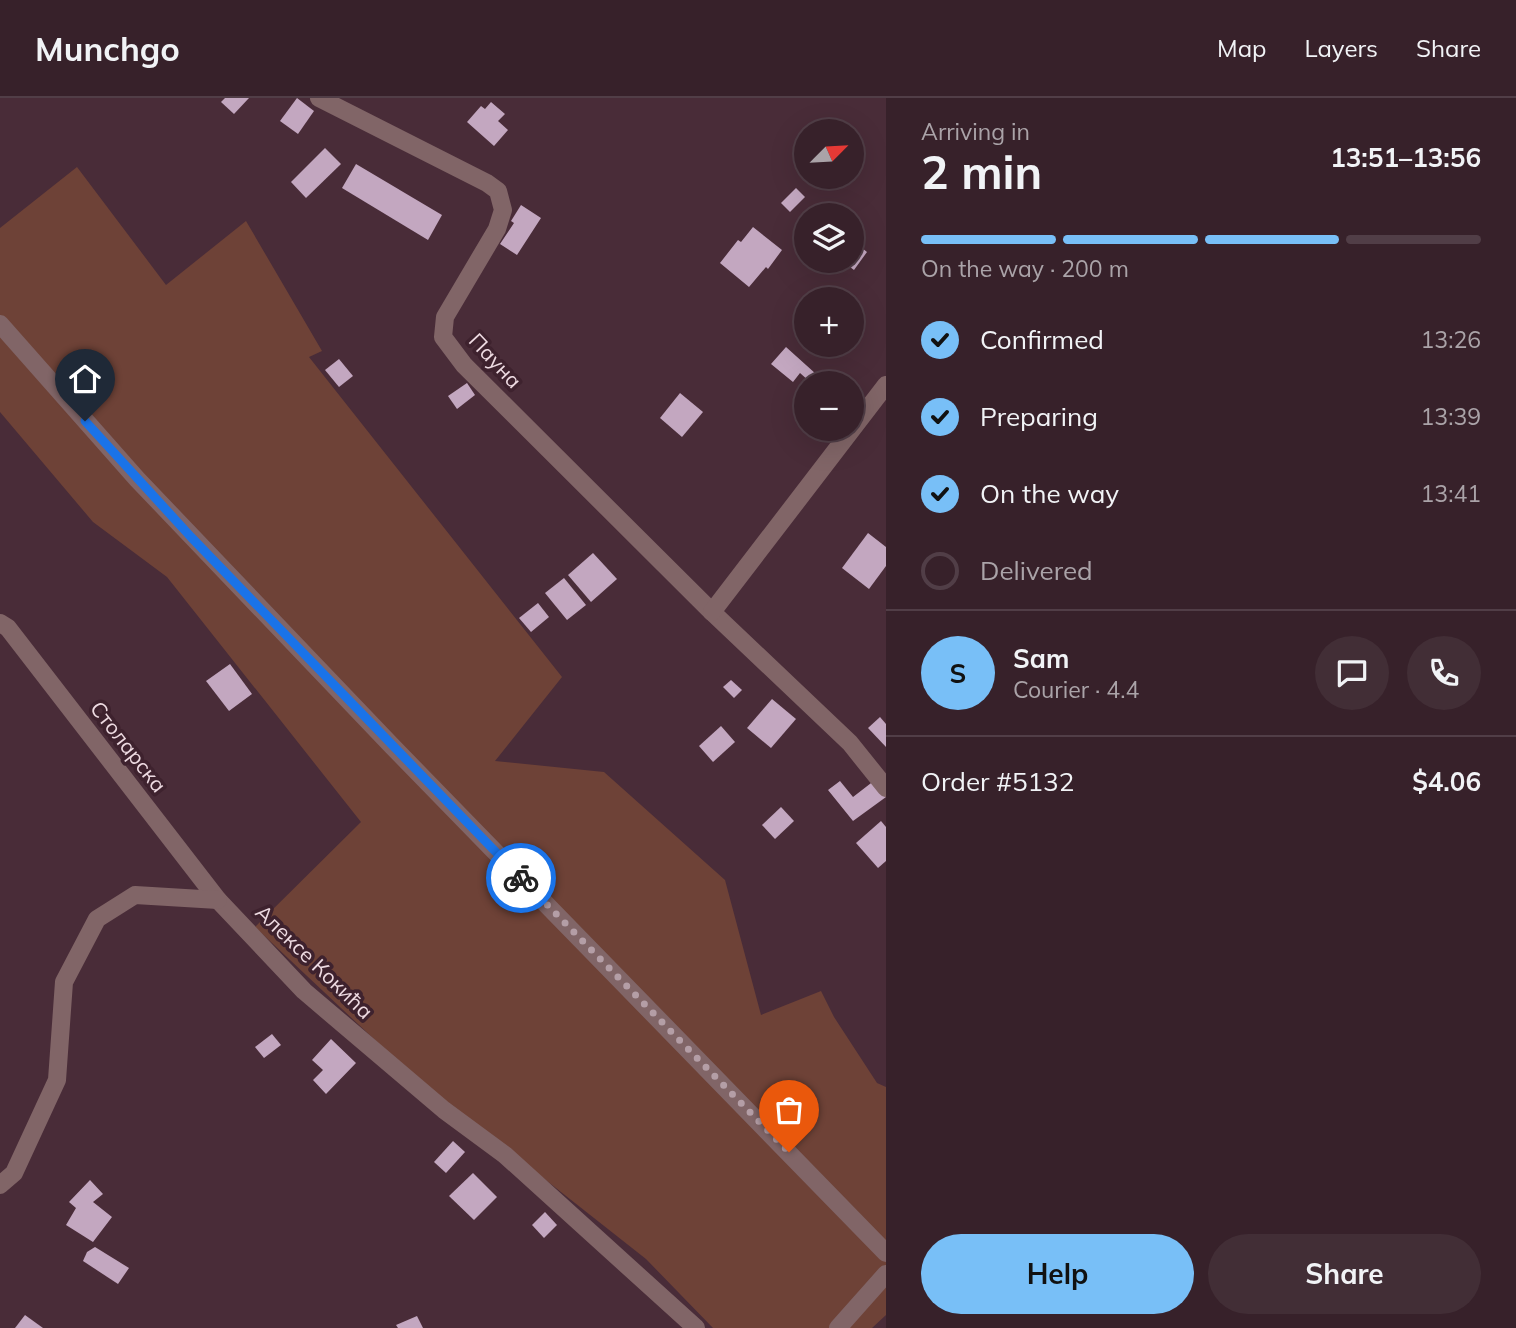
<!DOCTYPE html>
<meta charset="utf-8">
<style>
body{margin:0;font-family:Mulish,sans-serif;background:#422e36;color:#f1f3f6;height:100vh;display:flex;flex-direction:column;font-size:26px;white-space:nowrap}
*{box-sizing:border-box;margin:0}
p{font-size:23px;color:#aaa3a8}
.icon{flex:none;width:38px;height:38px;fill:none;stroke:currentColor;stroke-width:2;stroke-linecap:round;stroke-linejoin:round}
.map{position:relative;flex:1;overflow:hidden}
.side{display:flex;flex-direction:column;background:#37212a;width:630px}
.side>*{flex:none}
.needle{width:46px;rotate:66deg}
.buttons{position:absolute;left:794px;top:21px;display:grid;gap:14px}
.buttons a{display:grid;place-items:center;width:70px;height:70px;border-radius:50%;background:#37212a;box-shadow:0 7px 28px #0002,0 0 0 2px #513e47;font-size:35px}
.pin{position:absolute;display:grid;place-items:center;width:60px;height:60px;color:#fff;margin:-72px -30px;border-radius:50% 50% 50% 0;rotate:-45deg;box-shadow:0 0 7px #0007}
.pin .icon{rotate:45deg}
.courier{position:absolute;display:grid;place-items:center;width:70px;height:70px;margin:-35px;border:5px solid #1a73e8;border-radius:50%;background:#fff;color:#222;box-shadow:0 2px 9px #0007}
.headline em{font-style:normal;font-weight:700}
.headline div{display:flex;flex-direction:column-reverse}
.headline{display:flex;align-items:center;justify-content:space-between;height:119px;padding:0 35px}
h1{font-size:46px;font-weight:700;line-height:52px}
.bar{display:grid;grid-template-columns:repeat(4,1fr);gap:10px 7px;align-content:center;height:84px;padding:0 35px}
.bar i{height:9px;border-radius:5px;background:#513e47}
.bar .current{background:#78bff7}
.bar p{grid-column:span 4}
.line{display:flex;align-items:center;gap:18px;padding:0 35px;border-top:2px solid #513e47}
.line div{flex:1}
.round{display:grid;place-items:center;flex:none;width:74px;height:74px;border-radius:37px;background:#422e36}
ol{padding:0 35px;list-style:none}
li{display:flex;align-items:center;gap:21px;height:77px}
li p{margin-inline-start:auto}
li .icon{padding:7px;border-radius:50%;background:#78bff7;color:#111;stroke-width:4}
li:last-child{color:#aaa3a8}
li i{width:38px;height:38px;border:4px solid #513e47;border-radius:50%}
.cta{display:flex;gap:14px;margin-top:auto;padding:14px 35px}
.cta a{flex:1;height:80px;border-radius:42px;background:#78bff7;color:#111;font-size:28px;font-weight:700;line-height:80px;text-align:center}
.cta a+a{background:#422e36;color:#f1f3f6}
header{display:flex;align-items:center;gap:42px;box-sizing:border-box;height:98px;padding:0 35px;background:#37212a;border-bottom:2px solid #513e47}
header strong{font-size:33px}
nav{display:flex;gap:38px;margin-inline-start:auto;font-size:24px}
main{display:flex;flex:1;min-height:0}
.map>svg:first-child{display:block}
.green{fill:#6e4237}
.building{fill:#c3a7c0}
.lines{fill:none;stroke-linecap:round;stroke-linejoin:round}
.minor{stroke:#816567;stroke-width:18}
.done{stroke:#b49ea6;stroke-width:7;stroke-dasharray:0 12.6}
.route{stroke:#1a73e8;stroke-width:9}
.labels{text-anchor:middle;stroke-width:7;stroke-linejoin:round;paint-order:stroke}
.street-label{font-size:21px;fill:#eedbe2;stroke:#3e222e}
</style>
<header>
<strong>Munchgo</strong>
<nav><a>Map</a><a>Layers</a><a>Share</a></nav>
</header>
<main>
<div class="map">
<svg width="886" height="1230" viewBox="0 0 886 1230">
<rect width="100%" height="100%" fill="#492c38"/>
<path class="green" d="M77 69 166 187 246 123 322 253 309 259 562 579 495 663 604 674 725 782 761 917 821 893 834 919 877 985 886 989V1217L872 1230H713L646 1161 410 975 255 829 361 724 167 479 93 424 0 314V130Z"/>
<g class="building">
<path d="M225 0H249L234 16 221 4Z"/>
<path d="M297 0 314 13 298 36 280 23Z"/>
<path d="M491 4 505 16 498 23 508 32 494 48 467 24 481 8 485 11Z"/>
<path d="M325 50 341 66 306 100 291 84Z"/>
<path d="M356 66 442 117 428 142 342 90Z"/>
<path d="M796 90 805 99 790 114 781 105Z"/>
<path d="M521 107 541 120 517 157 500 146 514 125 511 123Z"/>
<path d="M753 129 782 152 768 171 766 169 749 189 720 165 738 142 741 144Z"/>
<path d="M852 142 867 154 854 172 842 163H852Z"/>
<path d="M786 249 816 276 809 283 800 275 793 284 771 266Z"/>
<path d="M339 261 353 278 339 289 325 272Z"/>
<path d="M467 285 475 297 457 311 448 298Z"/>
<path d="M680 295 703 314 682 339 660 320Z"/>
<path d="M868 435 886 449V468L869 491 842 470Z"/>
<path d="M593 455 617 481 591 504 568 477Z"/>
<path d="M564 480 586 507 567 522 545 495Z"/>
<path d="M538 505 549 519 531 534 519 520Z"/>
<path d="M230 566 252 596 229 613 206 583Z"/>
<path d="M731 582 742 592 734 600 723 589Z"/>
<path d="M772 601 796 621 771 650 747 630Z"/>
<path d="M880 619 886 626V649L868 630Z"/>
<path d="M721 628 735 644 713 664 699 648Z"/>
<path d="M875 682 886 699 853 723 828 692 840 683 853 699Z"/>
<path d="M781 709 794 723 775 741 762 727Z"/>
<path d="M881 723 886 729V763L878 770 856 745Z"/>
<path d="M272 936 281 947 264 960 255 949Z"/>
<path d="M331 941 356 965 326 996 313 982 323 972 312 962Z"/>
<path d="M453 1043 465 1054 446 1075 434 1064Z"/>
<path d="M473 1075 497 1099 474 1122 449 1098Z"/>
<path d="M90 1082 103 1096 93 1104 112 1119 93 1144 66 1127 76 1110 69 1104Z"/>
<path d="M545 1114 557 1127 544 1140 532 1127Z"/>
<path d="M95 1149 129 1170 118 1186 83 1163 87 1154Z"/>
<path d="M25 1217 43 1230H15Z"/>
<path d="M417 1218 423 1230H398L396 1227Z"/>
</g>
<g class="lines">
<g class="minor">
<path d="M319 0 487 85 498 93 503 112 497 131 445 219 443 239 464 267 712 514 850 645 886 690"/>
<path d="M0 226 137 381 392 648 886 1155"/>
<path d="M712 514 886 287"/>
<path d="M0 525 8 530 218 802 304 893 444 1012 505 1057 696 1230"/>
<path d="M0 1087 14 1075 57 982 64 884 97 821 135 797 218 802"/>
<path d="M838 1230 886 1176"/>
</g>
</g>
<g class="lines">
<path class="done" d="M521 780 789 1054"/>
<path class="route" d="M85 323 191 439 521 780"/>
</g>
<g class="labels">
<g class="street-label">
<text transform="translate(495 263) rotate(47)" y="7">Пауна</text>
<text transform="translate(128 649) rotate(52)" y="7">Столарска</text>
<text transform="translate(314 864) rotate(44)" y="7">Алексе Кокића</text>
</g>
</g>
</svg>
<div class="buttons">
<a><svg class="needle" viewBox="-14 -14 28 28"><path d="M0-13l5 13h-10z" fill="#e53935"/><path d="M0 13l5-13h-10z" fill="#aaa3a8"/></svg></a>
<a><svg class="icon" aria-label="layers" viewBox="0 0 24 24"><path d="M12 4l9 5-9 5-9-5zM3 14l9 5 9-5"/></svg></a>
<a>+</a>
<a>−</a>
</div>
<div class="pin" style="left:789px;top:1054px;background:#ea580c"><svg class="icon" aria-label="bag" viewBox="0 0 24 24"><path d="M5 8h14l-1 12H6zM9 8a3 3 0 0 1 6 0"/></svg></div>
<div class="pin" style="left:85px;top:323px;background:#1f2937"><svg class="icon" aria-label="home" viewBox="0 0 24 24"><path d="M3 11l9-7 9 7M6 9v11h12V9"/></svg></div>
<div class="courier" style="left:521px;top:780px"><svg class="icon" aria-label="bike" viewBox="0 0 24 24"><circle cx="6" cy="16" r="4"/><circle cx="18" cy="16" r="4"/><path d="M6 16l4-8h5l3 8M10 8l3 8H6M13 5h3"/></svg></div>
</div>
<section class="side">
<div class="headline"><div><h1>2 min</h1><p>Arriving in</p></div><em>13:51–13:56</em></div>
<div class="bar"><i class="current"></i><i class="current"></i><i class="current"></i><i></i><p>On the way · 200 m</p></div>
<ol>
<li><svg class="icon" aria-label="check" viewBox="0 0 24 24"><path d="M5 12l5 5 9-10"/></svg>Confirmed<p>13:26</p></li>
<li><svg class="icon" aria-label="check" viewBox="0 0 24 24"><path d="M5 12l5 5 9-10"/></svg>Preparing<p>13:39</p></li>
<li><svg class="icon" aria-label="check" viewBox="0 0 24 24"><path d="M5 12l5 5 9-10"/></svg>On the way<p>13:41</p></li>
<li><i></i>Delivered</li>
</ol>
<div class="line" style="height:126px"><b class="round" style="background:#78bff7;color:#111">S</b><div><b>Sam</b><p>Courier · 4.4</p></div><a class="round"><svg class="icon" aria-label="chat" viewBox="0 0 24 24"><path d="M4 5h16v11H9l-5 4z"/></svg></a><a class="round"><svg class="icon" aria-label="phone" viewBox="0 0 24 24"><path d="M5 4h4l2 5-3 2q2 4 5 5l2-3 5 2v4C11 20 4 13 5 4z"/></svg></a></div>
<div class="line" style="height:91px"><div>Order #5132</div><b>$4.06</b></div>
<div class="cta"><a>Help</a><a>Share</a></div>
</section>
</main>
